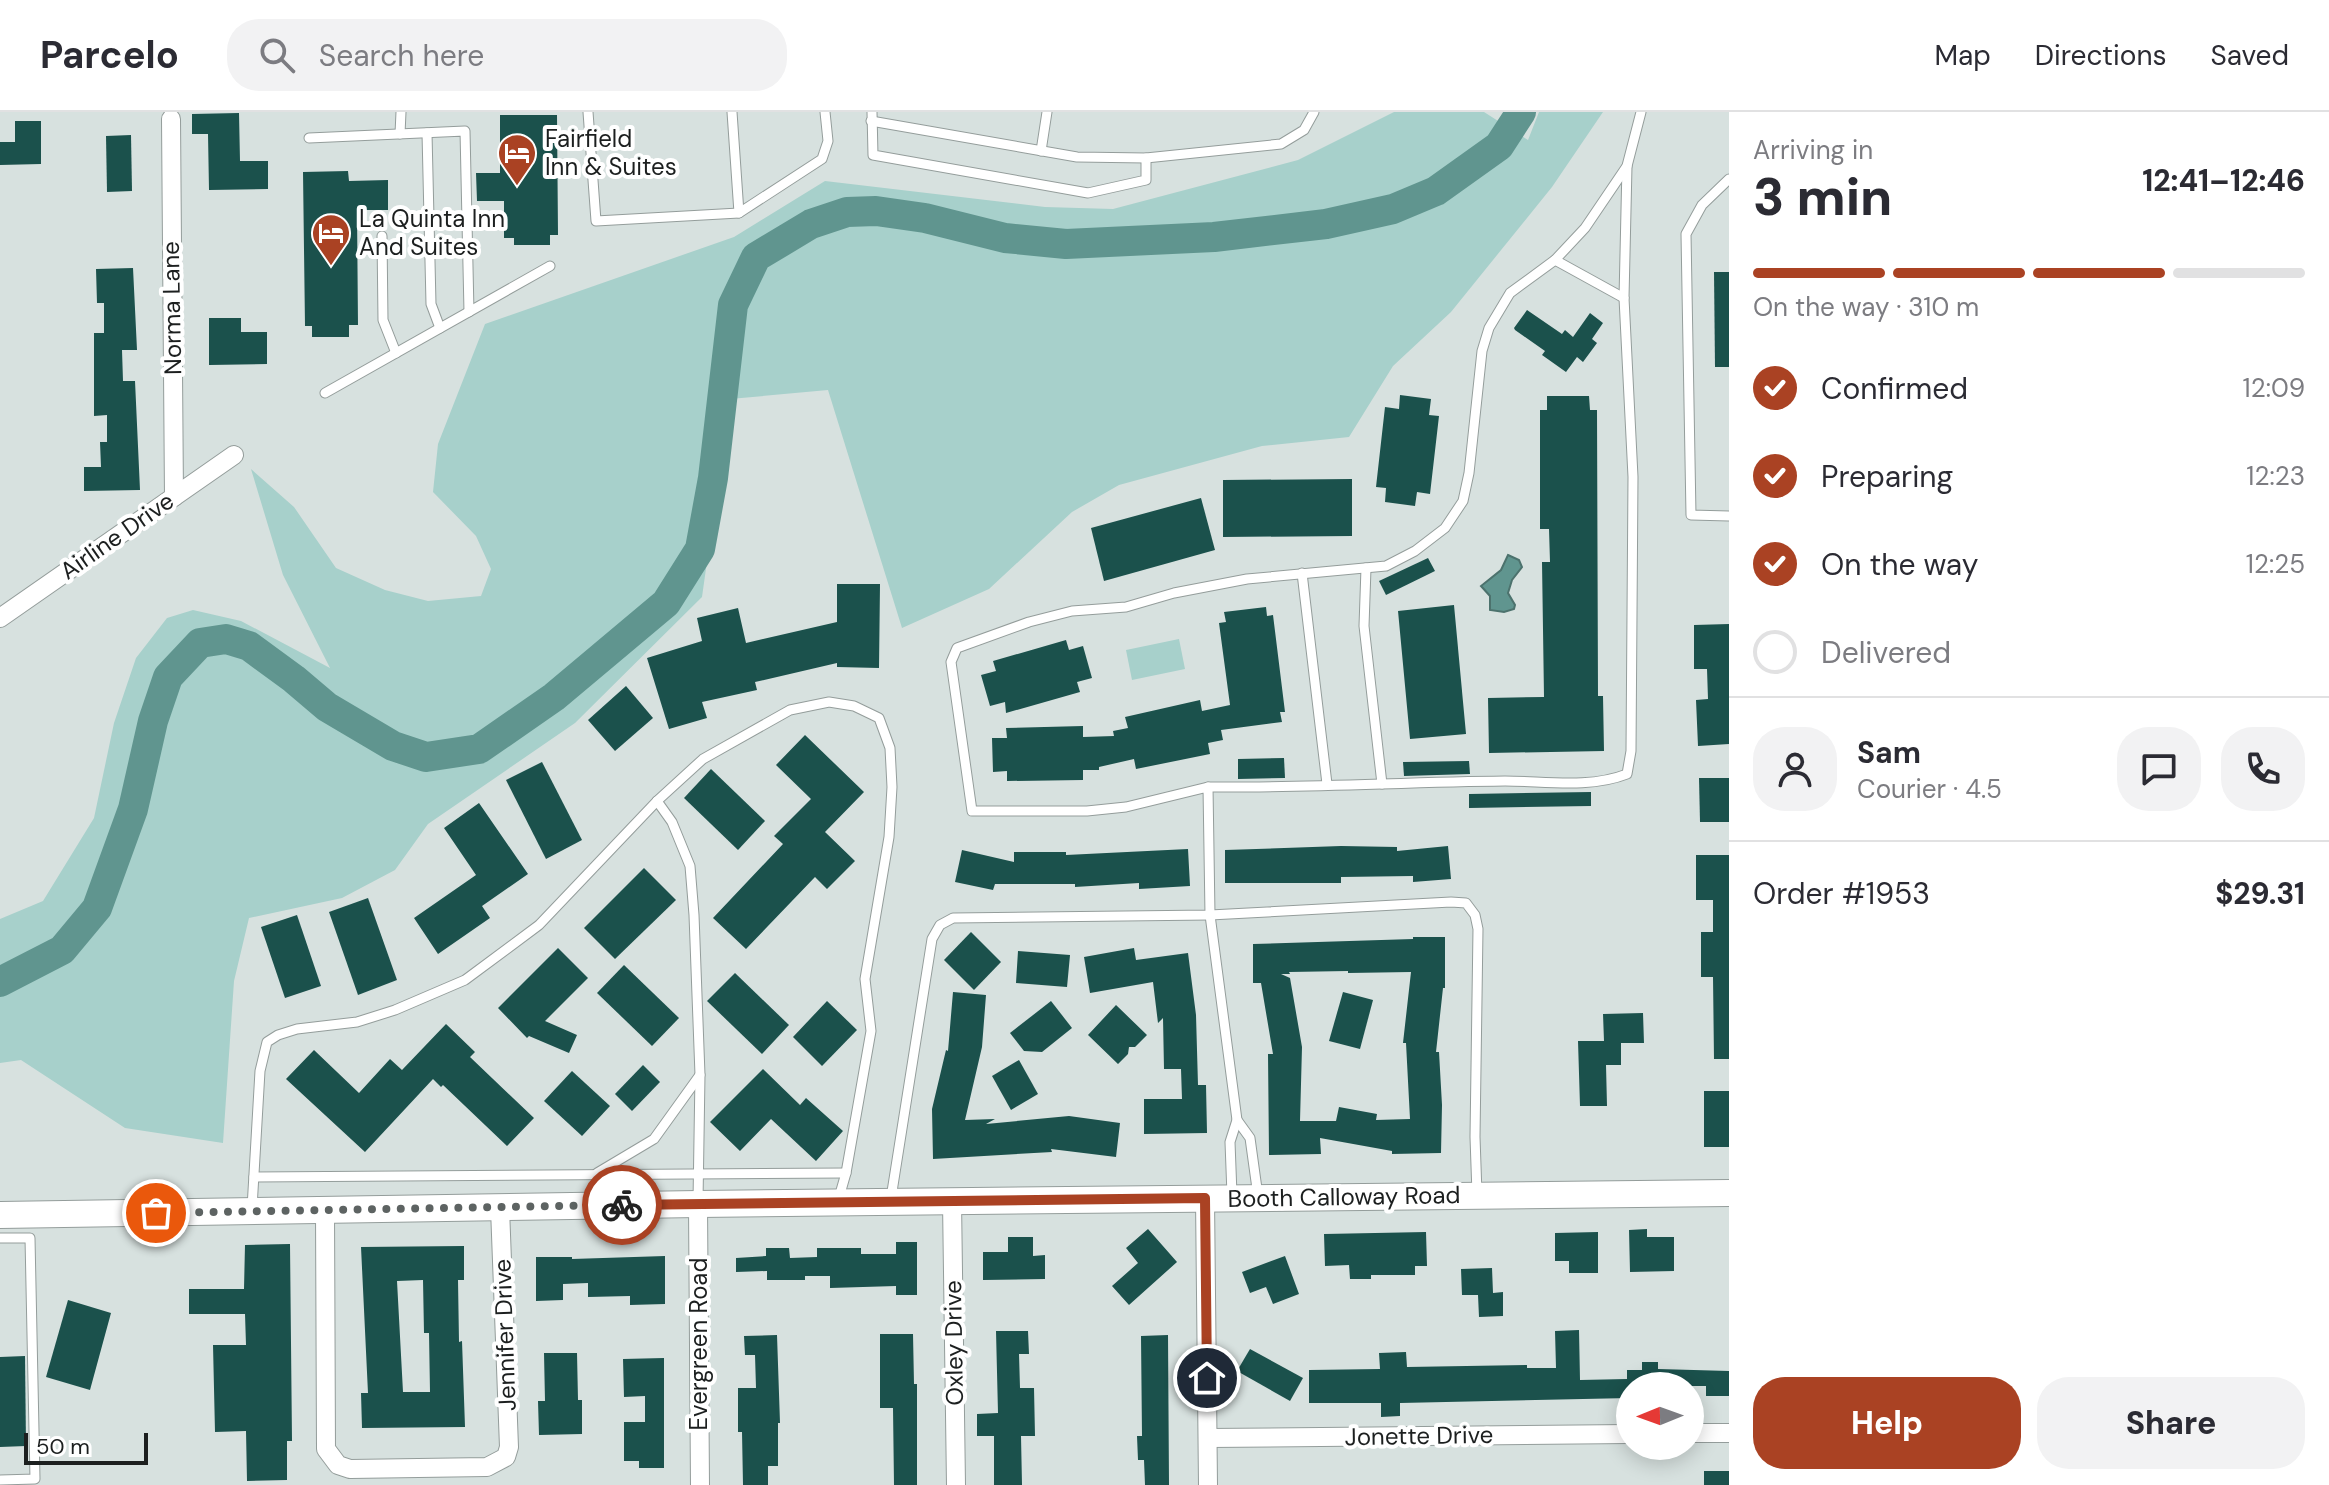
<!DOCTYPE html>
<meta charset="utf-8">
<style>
body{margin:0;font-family:"DM Sans",sans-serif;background:#f2f2f3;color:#2b2b33;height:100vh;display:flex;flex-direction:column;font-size:30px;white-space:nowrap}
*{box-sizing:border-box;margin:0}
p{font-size:26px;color:#7c7c81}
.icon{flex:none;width:44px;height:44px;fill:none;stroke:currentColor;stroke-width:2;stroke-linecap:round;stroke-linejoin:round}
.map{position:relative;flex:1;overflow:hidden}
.panel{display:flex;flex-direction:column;background:#fff;width:600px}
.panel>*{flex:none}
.needle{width:52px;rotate:269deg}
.fabs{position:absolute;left:1616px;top:1260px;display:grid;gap:16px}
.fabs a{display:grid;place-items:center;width:88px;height:88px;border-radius:50%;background:#fff;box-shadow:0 4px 20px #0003;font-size:40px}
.scale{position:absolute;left:24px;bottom:20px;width:124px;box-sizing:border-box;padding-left:8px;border:4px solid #1c1f1f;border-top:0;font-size:22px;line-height:28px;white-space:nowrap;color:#1c1f1f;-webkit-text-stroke:6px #fff;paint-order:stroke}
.pin{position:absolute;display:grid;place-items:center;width:68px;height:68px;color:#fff;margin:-34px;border:4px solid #fff;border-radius:50%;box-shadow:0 2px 8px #0007}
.courier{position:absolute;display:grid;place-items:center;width:80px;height:80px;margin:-40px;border:6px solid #aa4223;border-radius:50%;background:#fff;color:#222;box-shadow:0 2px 10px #0007}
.summary em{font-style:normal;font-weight:800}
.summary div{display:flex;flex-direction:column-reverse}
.summary{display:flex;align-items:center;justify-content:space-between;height:136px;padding:0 24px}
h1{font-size:52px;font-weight:800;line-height:60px}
.bar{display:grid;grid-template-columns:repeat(4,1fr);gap:12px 8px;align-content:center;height:96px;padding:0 24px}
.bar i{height:10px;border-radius:6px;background:#e1e1e2}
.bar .current{background:#aa4223}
.bar p{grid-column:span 4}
.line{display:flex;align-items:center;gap:20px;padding:0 24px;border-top:2px solid #e1e1e2}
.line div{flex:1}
.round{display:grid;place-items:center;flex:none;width:84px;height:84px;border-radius:32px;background:#f2f2f3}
ol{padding:0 24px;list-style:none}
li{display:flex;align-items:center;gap:24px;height:88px}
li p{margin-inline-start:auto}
li .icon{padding:8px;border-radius:50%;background:#aa4223;color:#fff;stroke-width:4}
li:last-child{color:#7c7c81}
li i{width:44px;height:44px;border:4px solid #e1e1e2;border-radius:50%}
.cta{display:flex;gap:16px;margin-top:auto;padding:16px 24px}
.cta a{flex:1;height:92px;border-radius:32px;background:#aa4223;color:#fff;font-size:32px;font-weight:800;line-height:92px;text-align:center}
.cta a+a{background:#f2f2f3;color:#2b2b33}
header{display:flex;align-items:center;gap:48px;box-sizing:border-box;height:112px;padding:0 40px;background:#fff;border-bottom:2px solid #e1e1e2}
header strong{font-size:38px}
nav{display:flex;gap:44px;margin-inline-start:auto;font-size:28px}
.search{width:560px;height:72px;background:#f2f2f3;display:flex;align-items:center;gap:20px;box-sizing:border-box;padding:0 28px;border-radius:32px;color:#7c7c81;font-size:30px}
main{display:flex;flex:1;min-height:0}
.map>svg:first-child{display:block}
.green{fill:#a7d0cb}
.water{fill:#60958f;stroke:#4c726d;stroke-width:2}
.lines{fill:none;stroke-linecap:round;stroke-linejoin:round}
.river{stroke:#60958f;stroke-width:30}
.building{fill:#1b514c;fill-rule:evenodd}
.lane-casing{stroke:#949d9b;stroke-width:11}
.street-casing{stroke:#949d9b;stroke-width:20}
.secondary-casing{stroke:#949d9b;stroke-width:28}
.lane{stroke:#fff;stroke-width:9}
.street{stroke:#fff;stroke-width:18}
.secondary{stroke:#fff;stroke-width:26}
.done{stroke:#5d6362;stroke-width:8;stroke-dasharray:0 14.4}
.route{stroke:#aa4223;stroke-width:10}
.labels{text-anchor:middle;stroke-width:8;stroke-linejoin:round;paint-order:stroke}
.poi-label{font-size:24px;fill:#1c1f1f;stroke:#fff;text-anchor:start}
.street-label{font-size:24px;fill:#1c1f1f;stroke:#fff}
</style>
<header>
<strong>Parcelo</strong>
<div class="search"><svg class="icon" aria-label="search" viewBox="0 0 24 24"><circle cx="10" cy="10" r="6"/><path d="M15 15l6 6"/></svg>Search here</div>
<nav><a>Map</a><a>Directions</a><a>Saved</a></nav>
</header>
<main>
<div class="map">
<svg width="1729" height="1373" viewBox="0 0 1729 1373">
<rect width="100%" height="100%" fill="#d7e1df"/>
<g class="green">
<path d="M1394 0H1484L1528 28 1539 0H1603L1552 75 1451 200 1393 254 1349 325 1262 334 1119 373 1072 400 989 477 902 516 828 278 730 287 702 485 575 611 428 712 395 758 342 786 249 806 234 869 223 1031 125 1016 21 948 0 951V807L43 789 94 706 114 611 136 546 167 506 193 498 241 509 330 556 283 463 251 357 294 395 336 456 385 478 428 489 481 484 491 457 476 424 433 380 438 332 485 212 734 125 825 69 1045 95 1113 97 1298 48Z"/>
<path d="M1179 527 1185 557 1132 568 1126 538Z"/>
</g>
<path class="water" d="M1508 443 1519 448 1522 455 1512 468 1508 481 1515 493 1514 497 1504 500 1490 498V484L1481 474 1501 458Z"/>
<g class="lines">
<path class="river" d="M0 870 62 838 97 796 133 697 153 609 168 565 200 531 226 527 249 534 294 567 327 595 393 634 426 645 479 637 554 585 666 491 700 437 713 366 733 193 756 145 811 112 847 100 876 99 925 106 1005 126 1066 132 1214 125 1326 112 1393 97 1436 79 1499 34 1521 0"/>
</g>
<g class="building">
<path d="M239 1 240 49H268V77L209 78 208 22H192V2Z"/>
<path d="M500 3H557L558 123H550V133H514V126H504V89H477L476 61H500Z"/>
<path d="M15 9H41V52L0 53V30H15Z"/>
<path d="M131 23 132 79 107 80 106 24Z"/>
<path d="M348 59 349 69 388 68V98H357L358 213H349V225H312V214H305L303 60Z"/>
<path d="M133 156 137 238H122L123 269H135L140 378 84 379V355H101L100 330H107V303L94 304V221H104V191H97L96 157Z"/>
<path d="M1714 160H1729V255H1715Z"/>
<path d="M1527 198 1562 222 1565 218 1573 225 1590 201 1603 211 1592 227 1597 231 1583 250 1577 245 1566 260 1542 243 1545 239 1515 218 1514 216Z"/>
<path d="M209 206H241V220H267V252L209 253Z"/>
<path d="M1400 283 1431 287 1429 303 1439 304 1430 382 1417 380 1415 394 1385 390 1386 376 1376 375 1385 295 1399 297Z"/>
<path d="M1547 284H1589L1590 298H1597L1598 584H1603L1604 639 1489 641 1488 586 1544 585 1542 450H1550L1549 417H1540V298H1547Z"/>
<path d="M1352 367V424L1223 425V368Z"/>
<path d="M1201 386 1215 438 1104 469 1091 416Z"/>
<path d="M1428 446 1435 459 1386 483 1379 469Z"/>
<path d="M837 472H880L879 556 837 555V551L755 570 757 578 702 590 707 606 669 617 647 546 702 529 697 506 738 496 746 531 837 510Z"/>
<path d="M1454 493 1466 622 1410 627 1398 499Z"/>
<path d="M1266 495 1267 504 1273 503 1285 600H1280L1282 610 1221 618 1223 628 1208 631 1210 642 1136 657 1134 647 1099 655V658H1083V668L1007 669V659L993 660 992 626H1007L1006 616 1083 614V625L1114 624 1113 619 1128 616 1125 605 1200 588 1202 599 1230 593 1219 511 1226 510 1224 500Z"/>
<path d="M1729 512V632L1698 634 1696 588 1708 587 1707 557H1694V513Z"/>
<path d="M1066 528 1069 538 1083 534 1092 566 1077 570 1080 580 1006 601 1005 590 990 594 981 563 996 559 993 549Z"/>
<path d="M626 574 653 606 615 639 588 608Z"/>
<path d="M805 623 864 680 825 720 855 749 827 777 815 765 746 837 713 806 783 732 774 724 811 687 776 653Z"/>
<path d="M1284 646 1285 666 1238 667V647Z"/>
<path d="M1469 649 1470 662 1404 664 1403 650Z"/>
<path d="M542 650 582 728 546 747 506 668Z"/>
<path d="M711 657 765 709 738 738 684 686Z"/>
<path d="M1699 666H1729V710H1700Z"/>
<path d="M1591 680V694L1469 696V682Z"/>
<path d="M479 691 528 762 482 794 490 806 438 842 414 806 476 763 444 716Z"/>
<path d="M1341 734 1397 735V739L1448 734 1451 767 1413 770V764L1341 765V771H1225V738Z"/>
<path d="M1188 737 1190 774 1139 777V771L1075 775V772H995L993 778 955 770 962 738 1014 750V740H1066V743Z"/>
<path d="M1696 743H1729V947H1714L1713 865H1701V820H1713V788H1696Z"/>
<path d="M644 756 676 788 615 847 584 816Z"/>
<path d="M368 786 397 868 358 883 329 800Z"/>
<path d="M297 803 321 874 285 886 261 815Z"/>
<path d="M971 820 1001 850 974 878 944 848Z"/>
<path d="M1413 825H1445V876H1443L1436 940H1439L1442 993 1441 1041 1392 1042V1039L1320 1026 1321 1042 1269 1043 1268 942H1273L1261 871H1253V832L1413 827ZM1348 859V861L1411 860 1403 931H1406L1410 1007 1376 1008 1377 1002 1339 995 1336 1009H1300L1302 935 1290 866 1281 862H1290L1289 860Z"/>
<path d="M558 836 588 866 545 909 577 923 569 941 529 924 527 926 498 896Z"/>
<path d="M1134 836 1136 848 1188 841 1196 903 1198 973H1206L1207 1021 1144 1022V987H1182L1181 957H1164L1163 906 1158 911 1153 870 1090 881 1084 845Z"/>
<path d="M1018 839 1070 843 1067 875 1016 871Z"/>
<path d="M624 853 679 906 652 934 597 881Z"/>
<path d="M735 861 789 913 762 942 707 889Z"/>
<path d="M953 880 986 883 982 935 965 1008 995 1007 986 1012 1069 1004 1120 1011 1116 1045 1051 1037 1052 1040 933 1047 932 997 946 938 948 939Z"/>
<path d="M1343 880 1373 888 1360 937 1329 929Z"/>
<path d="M827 889 857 918 822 954 793 925Z"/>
<path d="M1051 889 1072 916 1042 940 1024 939 1010 921Z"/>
<path d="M1116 893 1147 923 1135 935H1129L1128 942 1118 952 1088 923Z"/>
<path d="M1643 901 1644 931H1621V953H1606L1607 994H1580L1578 929H1604L1603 902Z"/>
<path d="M446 912 475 940 470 945 534 1006 507 1034 443 973 441 975 433 967 365 1040 286 967 314 938 359 981 390 947 402 958Z"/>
<path d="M1019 948 1038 982 1011 998 992 964Z"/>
<path d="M643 953 660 970 632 999 615 982Z"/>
<path d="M763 957 800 993 806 986 843 1019 816 1049 771 1007 740 1039 710 1010Z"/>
<path d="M572 959 610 994 582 1024 544 989Z"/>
<rect x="1704" y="979" width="25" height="56"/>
<path d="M1148 1117 1177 1150 1129 1193 1112 1174 1138 1151 1126 1136Z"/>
<path d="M1647 1117V1125H1674V1159L1630 1160 1629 1118Z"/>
<path d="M1426 1120 1427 1154H1415V1163H1371V1167H1350L1349 1153 1325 1154 1324 1122Z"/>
<path d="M1598 1120V1161H1569V1149H1555V1121Z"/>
<path d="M1008 1125H1033V1144L1045 1143V1167L983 1168V1140H1008Z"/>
<path d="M896 1130H917V1183H896V1174L830 1176V1164H805V1168H767V1159L736 1160V1146L766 1144V1136H789L790 1146 817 1145V1136H861V1142H896Z"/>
<path d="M290 1132 292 1329H287V1368L247 1369 246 1319 215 1320 213 1233H246L245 1202H189V1177H244L245 1133Z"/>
<path d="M464 1134V1168H458L459 1230 462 1229 465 1315 362 1316 361 1281H368L361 1135ZM423 1168 424 1221H429L430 1280H403L397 1169Z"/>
<path d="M665 1144V1192L630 1193V1184L588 1185V1171L563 1172V1188L536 1189V1145H572V1147Z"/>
<path d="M1285 1144 1299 1182 1273 1192 1266 1175 1250 1181 1242 1160Z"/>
<path d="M1492 1156 1493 1181 1503 1180V1204L1479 1205 1478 1183H1462L1461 1157Z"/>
<path d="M68 1188 111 1201 90 1278 46 1265Z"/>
<path d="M1579 1218 1580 1268 1627 1267V1258H1642V1250H1658V1257L1729 1259V1284H1706V1274H1630V1286L1400 1291V1304L1381 1305V1291H1309V1258L1380 1257 1379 1241 1406 1240 1407 1255 1527 1253V1256H1556L1555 1219Z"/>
<path d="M996 1219H1028L1029 1242H1019L1020 1276H1034L1035 1324H1021L1022 1373H994V1324H977V1302L998 1301Z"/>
<path d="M880 1222H913L914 1272H917V1373H894L893 1296H880Z"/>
<path d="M777 1223 780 1311H778V1354H768V1373H743L742 1320H738V1276H756L755 1243H745L744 1224Z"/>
<path d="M1168 1223 1169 1373H1145L1144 1348H1138L1137 1324H1142L1141 1224Z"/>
<path d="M1250 1237 1303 1266 1290 1289 1237 1259Z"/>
<path d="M544 1241H577L578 1288H582V1322L539 1323 538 1289H545Z"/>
<path d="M25 1244 26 1334 0 1335V1245Z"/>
<path d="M664 1246V1356H639V1349H624V1310H645V1284L624 1285 623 1247Z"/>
<rect x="1704" y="1359" width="25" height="14"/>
</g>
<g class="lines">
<g class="lane-casing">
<g id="lane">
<path d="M588 0 596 109 739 101 822 47 828 29 825 0"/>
<path d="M732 0 739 101"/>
<path d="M872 0 873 43 1088 81 1146 68V46"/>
<path d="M871 9 1077 45 1146 46 1281 32 1304 18 1314 0"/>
<path d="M427 21 431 192 440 216"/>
<path d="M400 22 401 0"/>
<path d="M309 26 465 19 469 200"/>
<path d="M1041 39 1047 0"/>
<path d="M1729 67 1702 93 1686 122 1691 403 1729 404"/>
<path d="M382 124 383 208 396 241"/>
<path d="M1555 148 1624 186"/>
<path d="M325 281 550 154"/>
<path d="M1366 456 1364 514 1382 672"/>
<path d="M1302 461 1327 672"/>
<path d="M1208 675C1307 676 1406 670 1505 669 1544 669 1589 677 1627 662L1631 639 1633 365 1624 186 1627 54"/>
<path d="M657 689 672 710 690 754 694 803 700 963 698 1089"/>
<path d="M1237 1008 1250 1026 1258 1084"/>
<path d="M597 1061 654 1027 700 963"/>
<path d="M254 1065 846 1061"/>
<path d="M1232 1083 1230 1030 1237 1008 1210 803 1208 675 1126 695 1087 699H972L951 550 957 536 1029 510 1072 499 1126 495 1174 481 1247 467 1386 454 1415 439 1445 416 1463 389 1469 361 1482 239 1489 216 1510 181 1555 148 1585 116 1627 54 1641 0"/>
<path d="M891 1086 932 827 940 813 953 806 1210 803 1451 790 1466 791 1475 803 1478 817 1475 1025 1477 1082"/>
<path d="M252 1096 260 959 267 930 278 923 297 917 357 910 395 898 465 868 539 813 657 689 703 647 790 598 829 590 854 594 879 606 890 636 892 675 889 725 865 867 871 919 846 1061 838 1089"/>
<path d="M0 1126H30L35 1367 0 1368"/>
</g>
</g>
<g class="street-casing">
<g id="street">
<path d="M171 7 174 385"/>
<path d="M0 506 234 343"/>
<path d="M1205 1086 1208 1373"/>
<path d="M952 1089 956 1373"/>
<path d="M698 1092 700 1373"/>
<path d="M325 1098 326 1337 338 1353 350 1357 487 1355 506 1345 509 1335 500 1096"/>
<path d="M1690 1321H1729"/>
<path d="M1208 1326 1630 1322"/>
</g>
</g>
<g class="secondary-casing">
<path id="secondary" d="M0 1103 698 1092 1729 1081"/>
</g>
<use href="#lane" class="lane"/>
<use href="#street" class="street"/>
<use href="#secondary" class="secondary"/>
</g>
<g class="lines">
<path class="done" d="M156 1101 622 1093"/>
<path class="route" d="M622 1093 1205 1086 1207 1266"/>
</g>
<defs>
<g id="hotel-pin" transform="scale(2)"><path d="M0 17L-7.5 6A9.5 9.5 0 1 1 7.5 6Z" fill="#aa4223" stroke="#fff"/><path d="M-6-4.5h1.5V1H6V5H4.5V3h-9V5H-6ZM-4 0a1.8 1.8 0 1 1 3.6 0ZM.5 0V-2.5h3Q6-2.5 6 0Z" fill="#fff"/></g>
</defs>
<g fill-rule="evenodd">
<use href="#hotel-pin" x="517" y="41"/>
<use href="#hotel-pin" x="331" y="121"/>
</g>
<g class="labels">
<g class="poi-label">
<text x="545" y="35">Fairfield<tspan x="545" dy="28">Inn &amp; Suites</tspan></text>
<text x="359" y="115">La Quinta Inn<tspan x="359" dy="28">And Suites</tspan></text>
</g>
<g class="street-label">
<text transform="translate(172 196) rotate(-91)" y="8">Norma Lane</text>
<text transform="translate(117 424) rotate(-35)" y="8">Airline Drive</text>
<text transform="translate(1344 1085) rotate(-1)" y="8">Booth Calloway Road</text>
<text transform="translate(505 1223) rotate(-92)" y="8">Jennifer Drive</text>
<text transform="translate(954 1231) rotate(-91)" y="8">Oxley Drive</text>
<text transform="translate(699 1232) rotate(-90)" y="8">Evergreen Road</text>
<text transform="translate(1419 1324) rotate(-1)" y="8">Jonette Drive</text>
</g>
</g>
</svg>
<div class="fabs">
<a><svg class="needle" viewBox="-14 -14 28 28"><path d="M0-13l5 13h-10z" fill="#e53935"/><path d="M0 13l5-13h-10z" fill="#7c7c81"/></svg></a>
</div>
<div class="scale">50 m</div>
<div class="pin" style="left:156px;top:1101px;background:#ea580c"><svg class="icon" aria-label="bag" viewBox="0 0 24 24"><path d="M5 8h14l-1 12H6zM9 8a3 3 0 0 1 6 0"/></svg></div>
<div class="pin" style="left:1207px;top:1266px;background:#1f2937"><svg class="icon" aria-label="home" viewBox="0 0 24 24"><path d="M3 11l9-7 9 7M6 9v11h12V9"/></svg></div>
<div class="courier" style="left:622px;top:1093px"><svg class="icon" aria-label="bike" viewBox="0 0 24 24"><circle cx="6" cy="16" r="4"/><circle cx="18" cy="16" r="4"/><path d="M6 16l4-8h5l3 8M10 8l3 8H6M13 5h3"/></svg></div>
</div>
<section class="panel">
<div class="summary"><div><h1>3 min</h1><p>Arriving in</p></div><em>12:41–12:46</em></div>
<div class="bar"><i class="current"></i><i class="current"></i><i class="current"></i><i></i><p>On the way · 310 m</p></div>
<ol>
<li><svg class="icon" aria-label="check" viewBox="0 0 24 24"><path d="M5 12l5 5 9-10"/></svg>Confirmed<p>12:09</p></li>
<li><svg class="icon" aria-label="check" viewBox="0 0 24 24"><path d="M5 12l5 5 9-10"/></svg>Preparing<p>12:23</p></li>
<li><svg class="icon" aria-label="check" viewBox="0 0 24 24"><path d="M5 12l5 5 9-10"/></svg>On the way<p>12:25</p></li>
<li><i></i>Delivered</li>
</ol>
<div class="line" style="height:144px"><a class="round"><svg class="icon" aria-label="person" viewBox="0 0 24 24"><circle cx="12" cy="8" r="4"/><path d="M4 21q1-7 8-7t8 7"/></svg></a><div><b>Sam</b><p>Courier · 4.5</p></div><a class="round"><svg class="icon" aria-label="chat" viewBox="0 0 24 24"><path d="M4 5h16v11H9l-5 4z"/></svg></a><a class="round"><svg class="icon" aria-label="phone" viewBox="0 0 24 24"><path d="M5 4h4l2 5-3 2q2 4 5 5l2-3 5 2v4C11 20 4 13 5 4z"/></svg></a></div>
<div class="line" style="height:104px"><div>Order #1953</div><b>$29.31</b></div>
<div class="cta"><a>Help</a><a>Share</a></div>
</section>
</main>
